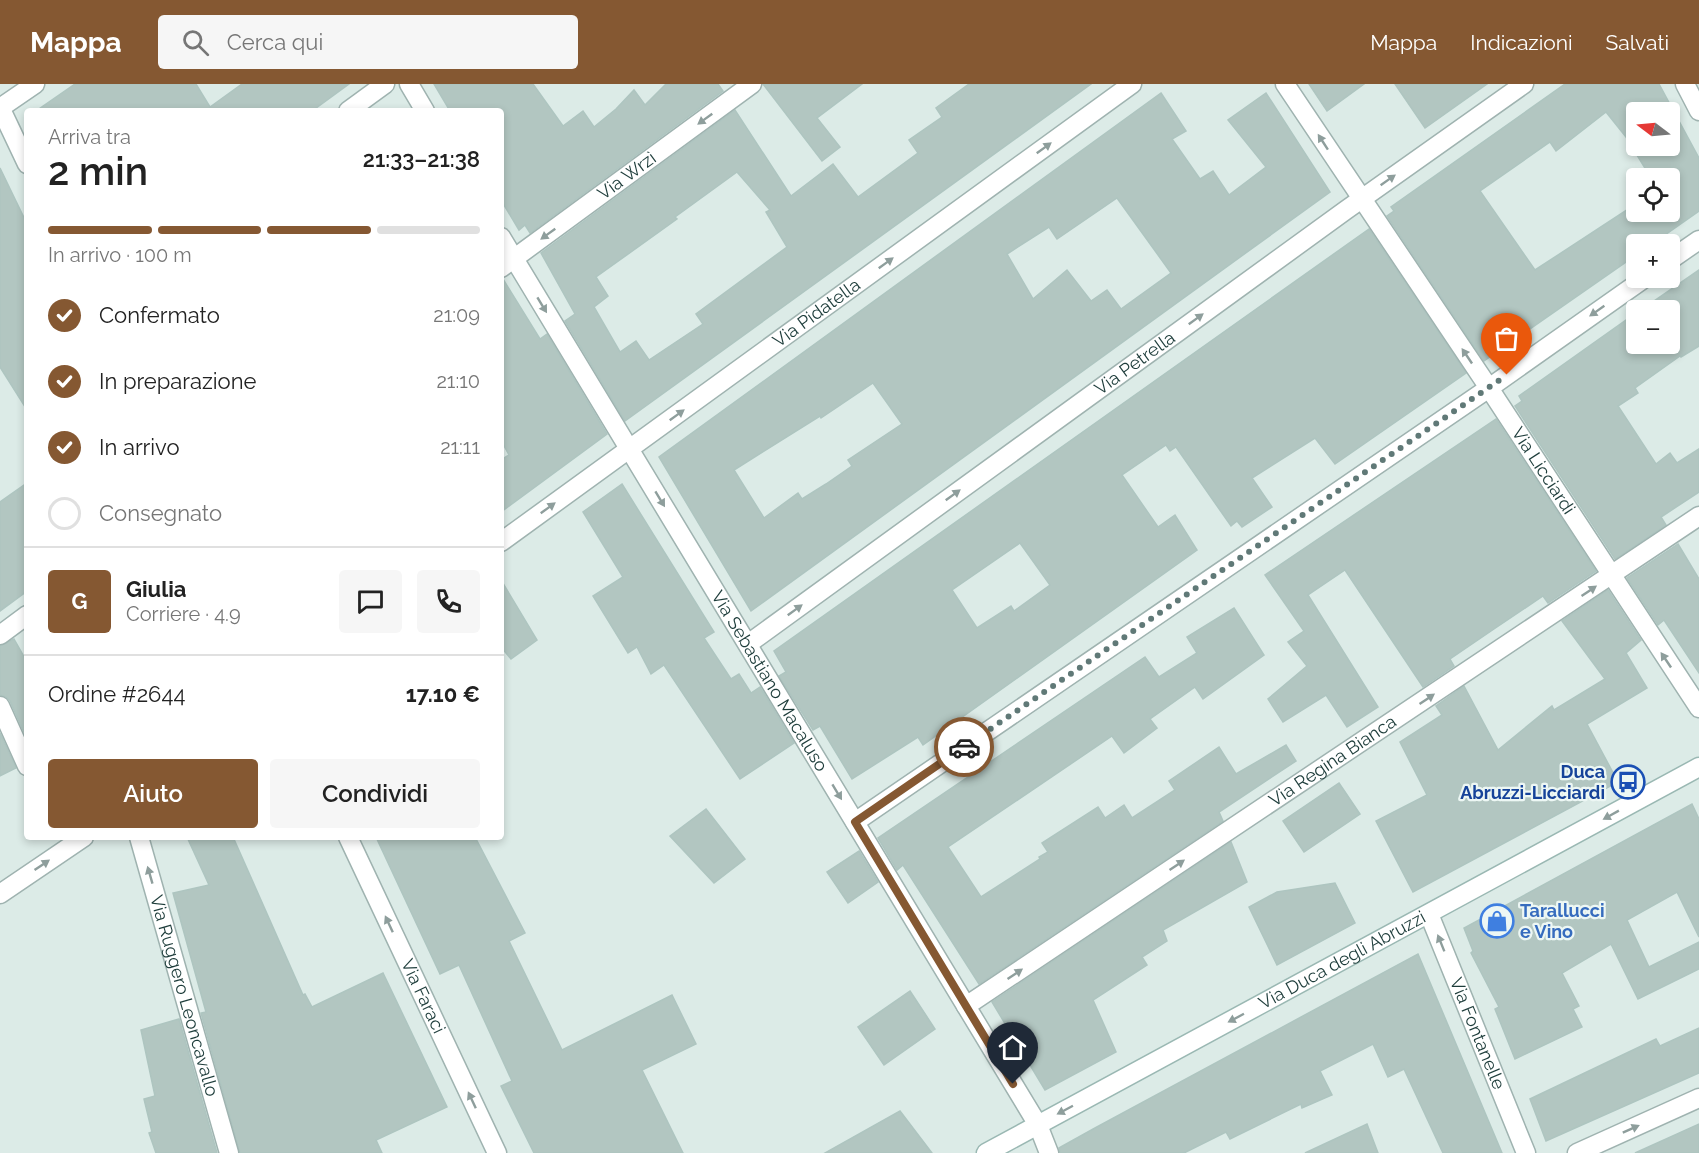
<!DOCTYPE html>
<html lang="it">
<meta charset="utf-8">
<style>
body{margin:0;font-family:Raleway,sans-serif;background:#f6f6f6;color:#222;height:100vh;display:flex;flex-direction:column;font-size:22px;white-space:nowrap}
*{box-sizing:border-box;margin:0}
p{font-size:20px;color:#767676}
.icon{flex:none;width:33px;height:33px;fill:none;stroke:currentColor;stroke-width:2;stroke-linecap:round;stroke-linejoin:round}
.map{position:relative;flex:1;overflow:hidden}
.details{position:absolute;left:24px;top:24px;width:480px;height:732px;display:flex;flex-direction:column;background:#fff;border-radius:6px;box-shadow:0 3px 9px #0003}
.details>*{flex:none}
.needle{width:39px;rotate:286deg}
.fabs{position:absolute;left:1626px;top:18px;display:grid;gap:12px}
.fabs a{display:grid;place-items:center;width:54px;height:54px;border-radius:6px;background:#fff;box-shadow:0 3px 9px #0003;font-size:30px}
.pin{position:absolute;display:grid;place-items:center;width:51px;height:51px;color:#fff;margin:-62px -26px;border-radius:50% 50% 50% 0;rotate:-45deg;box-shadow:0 0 6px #0007}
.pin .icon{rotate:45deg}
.courier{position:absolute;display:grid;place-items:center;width:60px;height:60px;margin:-30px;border:4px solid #855832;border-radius:50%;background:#fff;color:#222;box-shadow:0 2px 8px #0007}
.headline em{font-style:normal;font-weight:600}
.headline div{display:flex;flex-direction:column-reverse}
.headline{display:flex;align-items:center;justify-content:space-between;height:102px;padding:0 24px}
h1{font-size:39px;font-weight:600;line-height:45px}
.bar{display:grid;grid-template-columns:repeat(4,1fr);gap:9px 6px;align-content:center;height:72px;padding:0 24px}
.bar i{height:8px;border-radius:4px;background:#e0e0e0}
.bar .on{background:#855832}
.bar p{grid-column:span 4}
.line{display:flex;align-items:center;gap:15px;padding:0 24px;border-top:2px solid #e0e0e0}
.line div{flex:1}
.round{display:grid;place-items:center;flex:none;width:63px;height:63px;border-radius:6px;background:#f6f6f6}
ol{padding:0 24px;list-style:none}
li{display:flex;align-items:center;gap:18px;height:66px}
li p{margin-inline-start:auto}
li .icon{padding:6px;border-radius:50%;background:#855832;color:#fff;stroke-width:4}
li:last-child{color:#767676}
li i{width:33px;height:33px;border:3px solid #e0e0e0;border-radius:50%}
.cta{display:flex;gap:12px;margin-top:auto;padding:12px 24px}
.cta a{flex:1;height:69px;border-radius:6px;background:#855832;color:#fff;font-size:24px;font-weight:600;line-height:69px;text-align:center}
.cta a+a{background:#f6f6f6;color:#222}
header{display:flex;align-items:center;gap:36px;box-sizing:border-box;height:84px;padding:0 30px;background:#855832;color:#fff}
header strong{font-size:28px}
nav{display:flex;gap:33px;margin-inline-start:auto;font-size:21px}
.search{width:420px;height:54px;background:#f6f6f6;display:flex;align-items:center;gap:15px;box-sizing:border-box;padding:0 21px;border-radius:6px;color:#767676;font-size:22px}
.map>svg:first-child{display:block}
.building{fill:#b2c6c1;stroke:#aec5c0;stroke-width:1.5;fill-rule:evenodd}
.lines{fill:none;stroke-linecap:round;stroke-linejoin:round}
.minor-casing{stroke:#9fb3b0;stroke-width:21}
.tertiary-casing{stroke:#9fb3b0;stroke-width:21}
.secondary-casing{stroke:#9ab8b3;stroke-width:21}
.minor{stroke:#fff;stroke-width:18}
.tertiary{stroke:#fff;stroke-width:18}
.secondary{stroke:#fff;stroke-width:18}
.oneway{fill:#8e9e9c}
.done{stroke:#607977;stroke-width:6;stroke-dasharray:0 10.8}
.route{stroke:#855832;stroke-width:8}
.labels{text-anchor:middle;stroke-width:4.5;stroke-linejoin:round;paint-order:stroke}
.street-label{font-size:18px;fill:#1d3c3a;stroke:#edf7f4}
.transit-label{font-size:18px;font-weight:bold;fill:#164399;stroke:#edf7f4;text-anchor:end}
.shop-label{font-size:18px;font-weight:bold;fill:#366cbe;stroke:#edf7f4;text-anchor:start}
</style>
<header>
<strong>Mappa</strong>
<div class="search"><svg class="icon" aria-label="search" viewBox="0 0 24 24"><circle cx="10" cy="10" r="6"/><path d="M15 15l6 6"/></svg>Cerca qui</div>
<nav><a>Mappa</a><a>Indicazioni</a><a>Salvati</a></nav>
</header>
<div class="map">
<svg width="1699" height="1069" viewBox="0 0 1699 1069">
<rect width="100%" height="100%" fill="#dcebe7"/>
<g class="building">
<path d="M75 0H196L210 23 242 0H349L312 27H36Z"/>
<path d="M434 0H533L563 42 583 27 594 43 616 25 634 6 645 21 666 0H718L723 7 530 149 525 141 519 146 501 116V27H450Z"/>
<path d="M763 0H862L817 34 840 63 822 77Z"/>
<path d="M969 0H1091L625 337 565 237 575 230 541 169 735 26 791 112 833 80 858 113 918 69 909 56 942 33 936 24ZM737 88 770 126 766 128 787 163 696 230 703 240 649 276 636 257 620 268 594 223 608 212 596 193 677 135 675 133Z"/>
<path d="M1309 0H1364L1327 27Z"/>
<path d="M1395 0H1487L1425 44Z"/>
<path d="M1565 0H1659L1699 74V127L1652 160H1636V171L1484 277 1387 132 1394 127 1391 123ZM1606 28 1626 53 1651 94H1670V128H1636V120L1535 186 1480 107 1550 58 1556 67ZM1636 28H1670V62H1636Z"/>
<path d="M1161 9 1186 47 1172 55 1200 95 1213 87 1229 111 1266 83 1228 36 1266 9 1330 108 751 527 659 373ZM1117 114 1171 189 1121 225 1107 206 1091 217 1067 186 1033 215 1007 170 1049 143 1057 155ZM873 299 902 340 848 376 852 382 826 400 802 415 798 409 764 434 734 386 820 332 821 334Z"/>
<path d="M0 84 27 140V326L0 283Z"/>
<path d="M1369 145 1466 289 1335 380 1315 354 1252 394 1272 423 1242 443 1237 437 1231 442 1176 363 1170 367 1166 361 1122 391 1158 443 1175 431 1197 466 923 661 918 653 852 695 820 642 813 646 779 592 786 588 774 567ZM1020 459 1050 501 1014 527 1011 522 977 544 952 506Z"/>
<path d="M1699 186V262L1681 273 1680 272 1635 304 1638 309 1618 322 1656 380 1670 369 1677 379 1699 365V408L1661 433 1666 441 1615 475 1515 322 1522 317 1519 312 1636 229V260H1670V226H1641Z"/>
<path d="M501 195H503L540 255 547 250 607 350 501 428V376L509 371 501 356Z"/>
<path d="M1496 335 1596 487 1548 519 1543 512 1494 545 1450 575 1454 582 1423 603 1345 486 1308 511 1378 623 1347 643 1326 611 1283 638 1268 615 1307 582 1288 558 1304 547 1265 491Z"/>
<path d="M27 399V507L0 527V418Z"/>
<path d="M622 400 714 548 704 554 731 595 739 590 751 609 760 603 794 659 740 695 664 581 651 590 637 563 628 569 593 512 623 493 583 428Z"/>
<path d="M1678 460 1699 495V589L1664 536 1658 541 1627 494Z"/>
<path d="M501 496 537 556 511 575 501 563Z"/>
<path d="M1608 506 1641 556 1626 569 1647 604 1587 640 1618 698 1413 808 1376 737 1427 711 1400 658 1442 631 1436 622 1464 602 1498 666 1552 622 1554 626 1605 595 1562 537Z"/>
<path d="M1234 524 1264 571 1203 615 1195 603 1150 635 1157 644 1124 669 1112 652 948 763 981 813 1040 775 1039 773 1048 768 1042 759 1098 723 1105 734 1124 721 1132 734 1175 706 1169 697 1219 663 1236 690 1286 661 1296 677 1219 728 1223 737 979 900 903 781 897 786 878 754 1145 573 1159 593 1197 569 1187 553Z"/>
<path d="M14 555 27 578V655L10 617 6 613 0 611V562Z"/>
<path d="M0 649 16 684 0 692Z"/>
<path d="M1339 699 1360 730 1304 768 1283 737Z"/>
<path d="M1692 720 1699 735V853L1677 808 1627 836 1649 883 1699 858V885L1638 915 1611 860 1562 889 1579 922 1573 925 1582 943 1515 975 1495 925 1499 923 1471 869 1473 867 1464 844Z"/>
<path d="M706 725 745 775 714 799 670 752Z"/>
<path d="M187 753H233L303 911 305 910 312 923 383 889 447 1023 376 1056 382 1069H240L201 929 206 928 173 809 209 801Z"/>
<path d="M376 753H475L525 849 509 857 562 966 672 911 696 960 642 986 683 1069H534L501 1002 512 997 459 881 440 890Z"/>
<path d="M1231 758 1247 798 1163 846 1167 857 1142 873 1147 881 1093 916 1116 968 1045 1006 992 918Z"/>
<path d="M859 767 878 798 848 819 827 788Z"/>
<path d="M1335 799 1355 839 1277 881 1249 823 1277 808Z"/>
<path d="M1418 870 1502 1069H1443L1404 985 1388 993 1373 960 1320 987 1332 1011 1302 1024 1301 1020 1230 1055 1226 1048 1184 1069H1060L1059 1064 1095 1044Z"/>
<path d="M910 907 935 945 884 981 858 943Z"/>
<path d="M179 935 217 1069H156L149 1049 152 1048 144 1015 155 1012 141 946Z"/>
<path d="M1699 944V989L1546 1057 1530 1015 1656 955 1660 962Z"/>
<path d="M900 1027 932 1069H825Z"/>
<path d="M1367 1040 1378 1069H1305Z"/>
<path d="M1699 1040V1069H1635Z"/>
</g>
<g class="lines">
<g class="minor-casing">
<g id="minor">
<path d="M409 0 425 27"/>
<path id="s1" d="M1285 0 1489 304 1699 624"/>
<path d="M0 23 27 80"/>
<path d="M0 24 35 0"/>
<path d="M348 27 385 0"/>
<path id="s2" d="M501 153 1038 1041 1049 1069"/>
<path d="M1670 176 1699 156"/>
<path id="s3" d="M501 184 752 0"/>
<path d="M0 551 27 531"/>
<path id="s4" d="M748 560 1346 126 1524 0"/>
<path d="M0 622 27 682"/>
<path d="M855 738 1489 304 1645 194"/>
<path id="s5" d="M139 753 229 1069"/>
<path id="s6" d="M348 753 497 1069"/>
<path id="s7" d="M1429 830 1526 1069"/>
<path id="s8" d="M966 922 1699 432"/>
<path d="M1577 1069 1699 1014"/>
</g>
</g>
<g class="tertiary-casing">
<g id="tertiary">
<path d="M1685 0 1699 27"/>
<path id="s9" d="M501 458 1132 0"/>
<path d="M0 810 84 753"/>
</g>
</g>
<g class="secondary-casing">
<g id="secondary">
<path id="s10" d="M986 1069 1699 683"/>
</g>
</g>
<use href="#minor" class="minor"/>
<use href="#tertiary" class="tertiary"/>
<use href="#secondary" class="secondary"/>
</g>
<defs><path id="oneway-solid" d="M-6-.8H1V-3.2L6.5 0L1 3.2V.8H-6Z" transform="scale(1.5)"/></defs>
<g class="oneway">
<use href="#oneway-solid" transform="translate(705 35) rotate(144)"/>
<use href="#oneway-solid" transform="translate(1323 58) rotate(-123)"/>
<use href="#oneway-solid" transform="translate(1044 64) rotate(-36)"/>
<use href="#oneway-solid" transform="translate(1388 96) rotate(-35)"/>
<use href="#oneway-solid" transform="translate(548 150) rotate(144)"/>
<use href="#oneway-solid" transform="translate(886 179) rotate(-36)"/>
<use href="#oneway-solid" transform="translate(542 221) rotate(59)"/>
<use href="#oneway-solid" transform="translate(1597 227) rotate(145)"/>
<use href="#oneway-solid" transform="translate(1196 235) rotate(-36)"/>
<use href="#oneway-solid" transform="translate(1467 272) rotate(-124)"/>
<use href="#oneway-solid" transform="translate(677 331) rotate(-36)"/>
<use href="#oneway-solid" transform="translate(953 411) rotate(-36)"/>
<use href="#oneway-solid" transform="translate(660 415) rotate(59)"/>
<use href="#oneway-solid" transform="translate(548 424) rotate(-36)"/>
<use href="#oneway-solid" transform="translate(1589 507) rotate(-34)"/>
<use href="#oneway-solid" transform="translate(795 526) rotate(-36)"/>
<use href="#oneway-solid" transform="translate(1666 576) rotate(-124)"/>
<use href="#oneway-solid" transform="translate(1427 615) rotate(-34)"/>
<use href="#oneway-solid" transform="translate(837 708) rotate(59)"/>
<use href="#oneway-solid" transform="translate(1611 731) rotate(151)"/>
<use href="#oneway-solid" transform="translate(42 781) rotate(-34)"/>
<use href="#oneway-solid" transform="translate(1177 781) rotate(-34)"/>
<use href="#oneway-solid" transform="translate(150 791) rotate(-106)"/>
<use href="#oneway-solid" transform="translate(389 840) rotate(-115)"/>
<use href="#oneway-solid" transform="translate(1441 859) rotate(-112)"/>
<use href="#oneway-solid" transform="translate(1015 890) rotate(-34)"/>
<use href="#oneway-solid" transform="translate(1236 934) rotate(152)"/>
<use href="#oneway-solid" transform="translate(472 1016) rotate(-115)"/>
<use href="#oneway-solid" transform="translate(1065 1026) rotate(152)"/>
<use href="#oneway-solid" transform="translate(1631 1045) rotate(-24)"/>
</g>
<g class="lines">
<path class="done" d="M964 663 1507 291"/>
<path class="route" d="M964 663 855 738 1013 1000"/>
</g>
<defs>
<g id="bus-ring" transform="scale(1.725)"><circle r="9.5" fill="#edf7f4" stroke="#1a4fb4" stroke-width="1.5"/><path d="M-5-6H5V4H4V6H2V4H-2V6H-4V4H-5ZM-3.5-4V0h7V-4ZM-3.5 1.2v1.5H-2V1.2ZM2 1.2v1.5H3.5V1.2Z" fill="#1a4fb4"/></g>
<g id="shop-ring" transform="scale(1.725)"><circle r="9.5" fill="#edf7f4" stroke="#3f7fe0" stroke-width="1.5"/><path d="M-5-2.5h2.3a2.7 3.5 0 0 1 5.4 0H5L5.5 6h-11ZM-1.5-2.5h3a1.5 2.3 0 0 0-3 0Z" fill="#3f7fe0"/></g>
</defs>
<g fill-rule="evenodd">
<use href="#bus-ring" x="1628" y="698"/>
<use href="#shop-ring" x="1497" y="837"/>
</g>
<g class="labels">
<g class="street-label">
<text dy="6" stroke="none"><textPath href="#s3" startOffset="156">Via Wrzì</textPath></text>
<text dy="6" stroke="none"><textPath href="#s9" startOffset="390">Via Pidatella</textPath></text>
<text dy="6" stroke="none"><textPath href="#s4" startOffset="478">Via Petrella</textPath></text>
<text dy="6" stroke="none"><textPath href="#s1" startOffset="465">Via Licciardi</textPath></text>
<text dy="6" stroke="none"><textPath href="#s2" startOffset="519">Via Sebastiano Macaluso</textPath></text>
<text dy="6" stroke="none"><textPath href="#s8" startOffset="441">Via Regina Bianca</textPath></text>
<text dy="6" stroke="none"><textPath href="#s10" startOffset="405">Via Duca degli Abruzzi</textPath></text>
<text dy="6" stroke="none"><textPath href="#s5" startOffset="165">Via Ruggero Leoncavallo</textPath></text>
<text dy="6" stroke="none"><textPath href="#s6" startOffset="176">Via Faraci</textPath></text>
<text dy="6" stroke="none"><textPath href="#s7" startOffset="129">Via Fontanelle</textPath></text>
</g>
<g class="transit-label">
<text x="1605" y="694">Duca<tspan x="1605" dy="21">Abruzzi-Licciardi</tspan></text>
</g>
<g class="shop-label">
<text x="1520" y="833">Tarallucci<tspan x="1520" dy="21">e Vino</tspan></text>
</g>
</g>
</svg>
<div class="fabs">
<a><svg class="needle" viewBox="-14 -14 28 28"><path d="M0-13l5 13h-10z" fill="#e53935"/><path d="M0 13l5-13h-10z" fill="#767676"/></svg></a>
<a><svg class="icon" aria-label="locate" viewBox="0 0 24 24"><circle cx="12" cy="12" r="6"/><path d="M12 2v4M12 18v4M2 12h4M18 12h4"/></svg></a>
<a>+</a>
<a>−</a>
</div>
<div class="pin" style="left:1507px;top:291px;background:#ea580c"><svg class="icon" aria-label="bag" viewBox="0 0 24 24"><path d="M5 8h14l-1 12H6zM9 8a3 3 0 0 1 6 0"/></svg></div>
<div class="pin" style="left:1013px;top:1000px;background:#1f2937"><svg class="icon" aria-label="home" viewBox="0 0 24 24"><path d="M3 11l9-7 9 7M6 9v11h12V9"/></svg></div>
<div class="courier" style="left:964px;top:663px"><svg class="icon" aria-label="car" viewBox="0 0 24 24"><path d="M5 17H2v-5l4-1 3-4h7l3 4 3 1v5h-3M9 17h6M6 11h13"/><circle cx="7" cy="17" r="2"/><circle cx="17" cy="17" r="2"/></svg></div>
<section class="details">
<div class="headline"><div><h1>2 min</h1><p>Arriva tra</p></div><em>21:33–21:38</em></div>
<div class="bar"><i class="on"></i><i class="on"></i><i class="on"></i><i></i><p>In arrivo · 100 m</p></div>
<ol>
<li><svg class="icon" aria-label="check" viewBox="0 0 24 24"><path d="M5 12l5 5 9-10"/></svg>Confermato<p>21:09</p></li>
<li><svg class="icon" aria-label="check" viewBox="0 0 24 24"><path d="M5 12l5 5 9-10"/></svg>In preparazione<p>21:10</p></li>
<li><svg class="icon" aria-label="check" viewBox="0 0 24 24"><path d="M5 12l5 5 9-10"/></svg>In arrivo<p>21:11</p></li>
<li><i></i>Consegnato</li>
</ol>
<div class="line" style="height:108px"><b class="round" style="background:#855832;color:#fff">G</b><div><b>Giulia</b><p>Corriere · 4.9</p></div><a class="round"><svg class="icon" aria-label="chat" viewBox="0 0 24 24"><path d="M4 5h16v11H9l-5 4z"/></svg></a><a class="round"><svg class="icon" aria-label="phone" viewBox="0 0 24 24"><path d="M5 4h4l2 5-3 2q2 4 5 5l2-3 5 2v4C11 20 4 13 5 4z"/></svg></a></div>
<div class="line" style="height:78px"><div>Ordine #2644</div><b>17.10 €</b></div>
<div class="cta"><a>Aiuto</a><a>Condividi</a></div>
</section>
</div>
